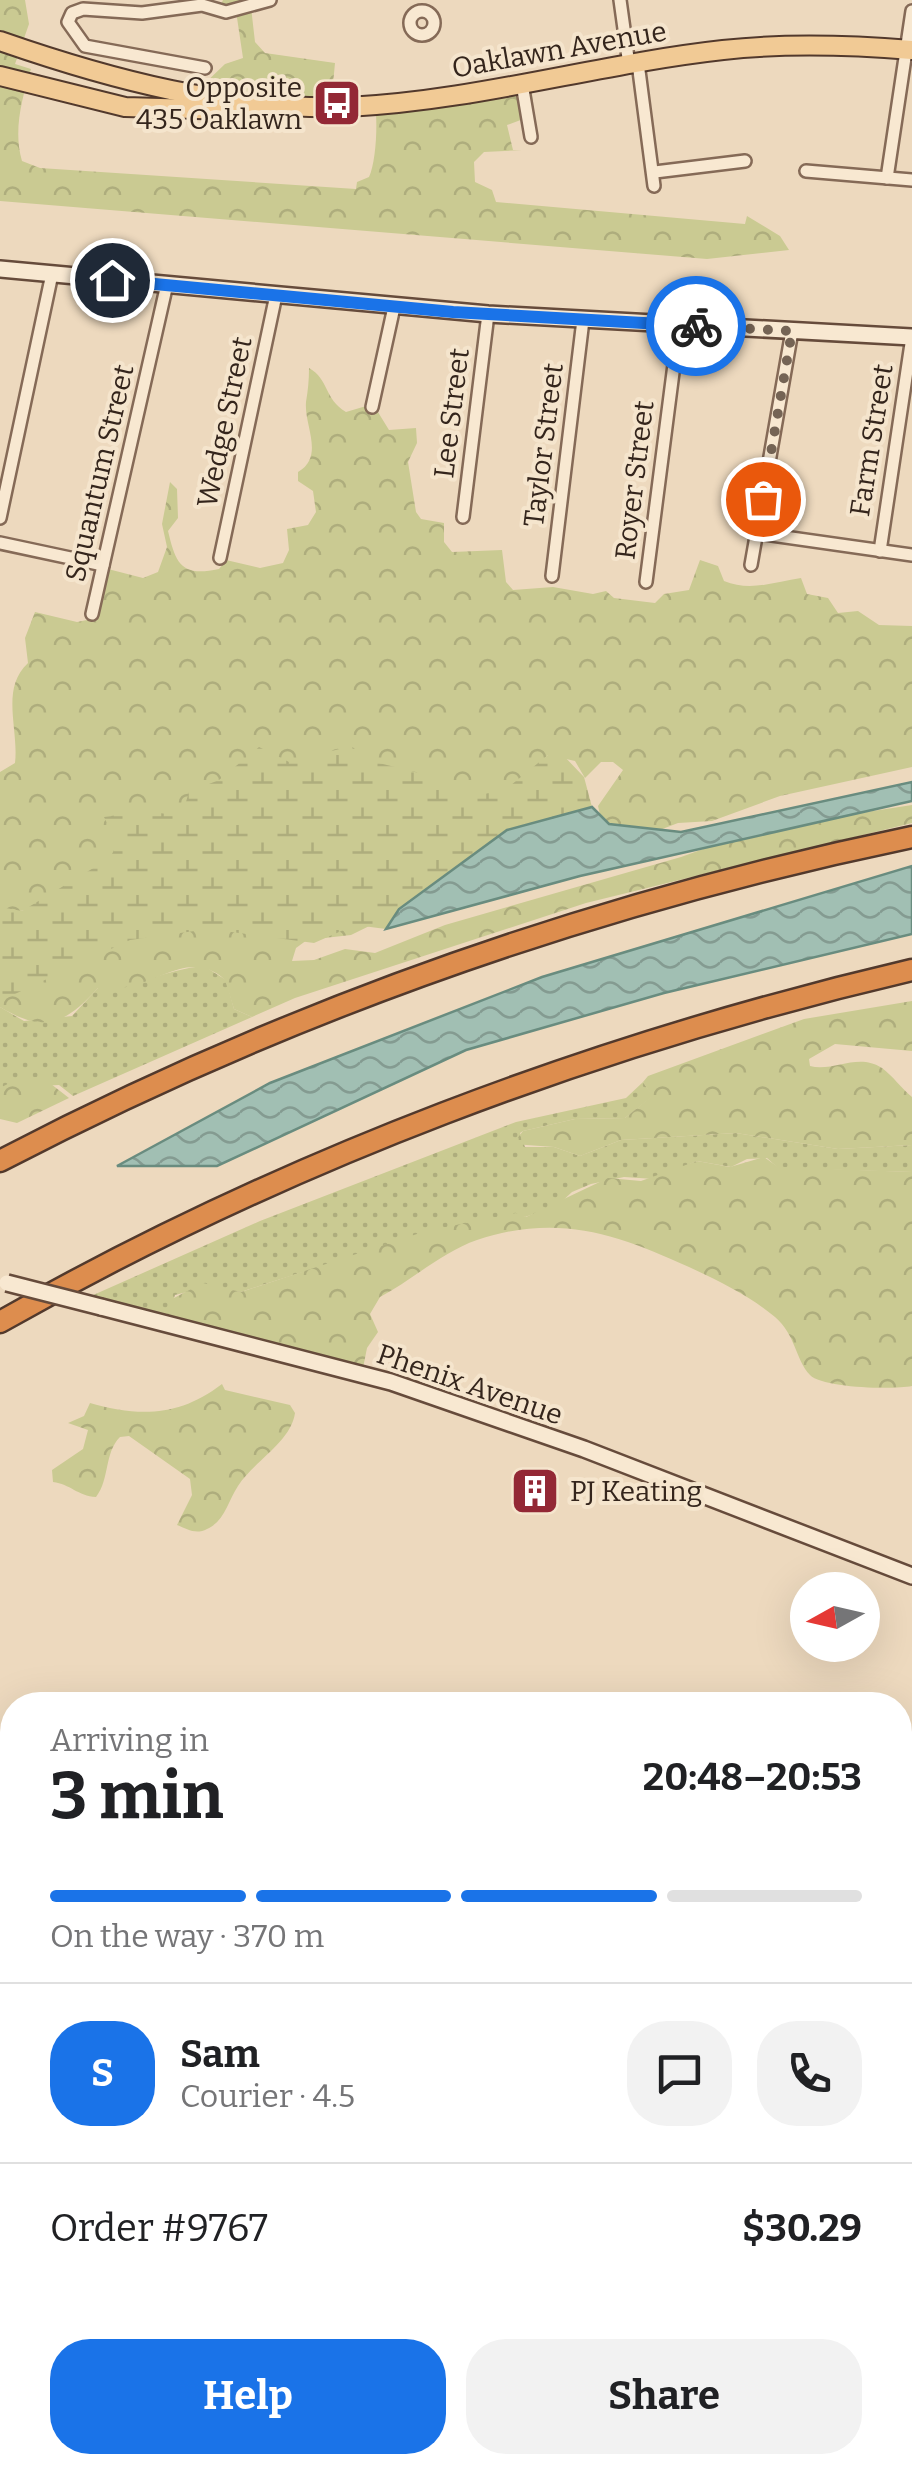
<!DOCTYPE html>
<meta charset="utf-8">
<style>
body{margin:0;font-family:Bitter,serif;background:#f2f2f2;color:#202124;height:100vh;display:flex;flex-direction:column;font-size:38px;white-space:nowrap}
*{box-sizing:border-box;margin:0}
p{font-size:32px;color:#757577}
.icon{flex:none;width:55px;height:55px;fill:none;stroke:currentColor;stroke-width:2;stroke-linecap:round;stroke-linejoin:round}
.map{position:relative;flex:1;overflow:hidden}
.side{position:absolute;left:0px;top:1692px;width:912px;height:782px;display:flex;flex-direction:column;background:#fff;border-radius:40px 40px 0 0;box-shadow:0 10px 40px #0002}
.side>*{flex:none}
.needle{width:65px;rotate:262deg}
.buttons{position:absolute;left:790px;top:1572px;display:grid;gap:20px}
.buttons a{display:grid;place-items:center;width:90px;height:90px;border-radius:50%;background:#fff;box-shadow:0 10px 40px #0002;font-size:50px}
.pin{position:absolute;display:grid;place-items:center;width:85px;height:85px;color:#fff;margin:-42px;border:5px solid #fff;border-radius:50%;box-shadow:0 2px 10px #0007}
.courier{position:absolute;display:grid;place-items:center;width:100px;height:100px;margin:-50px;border:8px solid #1a73e8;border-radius:50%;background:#fff;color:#222;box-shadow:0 2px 12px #0007}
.headline em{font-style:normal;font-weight:700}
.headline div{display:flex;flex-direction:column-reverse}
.headline{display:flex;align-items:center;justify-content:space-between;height:170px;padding:0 50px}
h1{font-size:65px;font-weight:700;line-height:75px}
.bar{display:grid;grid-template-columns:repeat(4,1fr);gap:15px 10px;align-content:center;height:120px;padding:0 50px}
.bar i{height:12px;border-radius:8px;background:#e0e0e0}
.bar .on{background:#1a73e8}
.bar p{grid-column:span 4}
.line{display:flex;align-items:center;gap:25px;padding:0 50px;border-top:2px solid #e0e0e0}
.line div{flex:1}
.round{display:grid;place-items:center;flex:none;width:105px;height:105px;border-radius:40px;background:#f2f2f2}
.button{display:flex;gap:20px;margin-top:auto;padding:20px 50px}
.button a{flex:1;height:115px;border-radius:40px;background:#1a73e8;color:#fff;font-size:40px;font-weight:700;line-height:115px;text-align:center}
.button a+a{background:#f2f2f2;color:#202124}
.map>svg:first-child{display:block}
.grass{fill:url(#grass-dots)}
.forest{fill:url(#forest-crowns)}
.wetland{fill:url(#wetland-marsh)}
.water{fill:url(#water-waves);stroke:#698c7f;stroke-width:2.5}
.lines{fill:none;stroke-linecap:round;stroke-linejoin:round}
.stream{stroke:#698c7f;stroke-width:4}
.street-casing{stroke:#856a57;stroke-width:16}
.secondary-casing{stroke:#664b3b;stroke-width:20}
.primary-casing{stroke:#52392c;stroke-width:22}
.highway-casing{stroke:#52392c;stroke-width:25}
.street{stroke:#f8e8d1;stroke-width:11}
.secondary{stroke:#f8e8d1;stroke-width:15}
.primary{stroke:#f1ca95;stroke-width:18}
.highway{stroke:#dd8d4e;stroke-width:20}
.secondary-bridge-casing{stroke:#664b3b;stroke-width:20;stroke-linecap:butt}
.secondary-bridge{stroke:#f8e8d1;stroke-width:15}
.done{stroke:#756455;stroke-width:10;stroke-dasharray:0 18}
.route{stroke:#1a73e8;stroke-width:12}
.labels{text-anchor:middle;stroke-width:8;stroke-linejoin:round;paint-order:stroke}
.street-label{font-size:28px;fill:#34251c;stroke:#f5e5cd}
.poi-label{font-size:28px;fill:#34251c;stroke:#f5e5cd;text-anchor:end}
</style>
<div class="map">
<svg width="912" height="2473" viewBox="0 0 912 2473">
<defs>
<pattern id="grass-dots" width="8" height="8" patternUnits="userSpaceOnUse" patternTransform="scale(2.5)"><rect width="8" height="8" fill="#caca92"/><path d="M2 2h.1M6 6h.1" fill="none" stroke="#aead7d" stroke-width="1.8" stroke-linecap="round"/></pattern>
<pattern id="forest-crowns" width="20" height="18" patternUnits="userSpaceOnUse" patternTransform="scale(2.5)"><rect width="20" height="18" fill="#caca92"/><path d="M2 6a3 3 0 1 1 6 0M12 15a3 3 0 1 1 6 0" fill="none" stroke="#aead7d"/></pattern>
<pattern id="wetland-marsh" width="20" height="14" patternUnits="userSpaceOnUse" patternTransform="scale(2.5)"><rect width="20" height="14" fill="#caca92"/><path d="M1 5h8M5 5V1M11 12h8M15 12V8" fill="none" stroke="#aead7d"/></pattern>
<pattern id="water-waves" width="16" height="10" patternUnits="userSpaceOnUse" patternTransform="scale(2.5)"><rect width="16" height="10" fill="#a1bfb3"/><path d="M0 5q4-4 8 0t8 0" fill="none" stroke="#849b91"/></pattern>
</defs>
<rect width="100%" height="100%" fill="#edd9be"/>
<g class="grass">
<path d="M204 966 226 980 234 1009 252 1017 73 1096 59 1085 0 1088V1007L24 1021 72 1016 98 988C136 988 166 969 204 966Z"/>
<path d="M643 1082 653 1096 625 1118 575 1119 523 1131 520 1133 525 1147H554L580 1156 621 1140 736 1133 838 1149 912 1145V1172L778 1168 767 1158 747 1159 731 1167 697 1161 654 1179 624 1177 591 1184 572 1192 557 1206 525 1217C504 1209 278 1279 241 1292 218 1287 198 1288 175 1295L166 1323 82 1300 260 1221 516 1122 626 1098Z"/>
</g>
<g class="forest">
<path d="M0 0H25L29 24 15 64 31 69C22 98 13 131 22 161L40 168 356 189 357 182 369 177C376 162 378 123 375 105L531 83 534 115 507 125 513 150H522L484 152 474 162 475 182 492 190 496 202 745 224 747 216 780 236 789 250 707 259 0 201Z"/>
<path d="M223 0H268L251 7 255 42 265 53 335 63 331 105 201 87 225 64 243 58 236 11 219 9Z"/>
<path d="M309 368C329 379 324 399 346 412L373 404 389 430 416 428 417 443 408 462 416 512 421 519 444 523V542L452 552 502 550 506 582 513 590 553 587 593 594 606 591 614 598 655 603 664 594 689 590 700 560 718 566 724 581C750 592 774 582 801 578L807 594 828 598 838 613 858 611 879 625 912 626V767L780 796 712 821 678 823 626 843 601 819 598 806 623 770 613 762H601L585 778 575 761 548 755 402 910 351 935 307 940 296 948 292 961 314 960 345 949 375 953 445 925 681 857 762 828 912 805V823L586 903 295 998 252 1017 234 1009 225 980C194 951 164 979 130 986 119 989 108 988 98 988 65 1024 45 1034 0 1007V983L59 907 0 913V772L15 763C19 729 0 689 28 663L25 638 35 612 77 622 92 619 108 569 143 578 158 572 167 547 162 524 170 482 177 489 178 518 168 531C176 564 181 577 219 569L226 560 260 568 283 563 289 550 287 529 308 525 316 512 313 491 298 481V472C325 456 304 426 306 402 308 390 309 380 309 368Z"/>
<path d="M912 1001V1051L835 1044 809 1059 810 1066C834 1072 858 1052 882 1068 893 1076 901 1088 912 1097V1145L838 1149 736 1133 621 1140 580 1156 554 1147 513 1144 523 1131 575 1119 625 1118 652 1096 643 1082 648 1076 804 1019Z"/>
<path d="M42 1077 69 1098 17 1123 0 1119V1088L19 1078Z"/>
<path d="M764 1157 778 1167 912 1172V1386C893 1390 822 1388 810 1375 795 1359 796 1335 775 1317 750 1296 719 1281 689 1267 617 1234 558 1213 477 1240 442 1252 411 1281 380 1297L370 1314 378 1332 367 1348 362 1373 166 1323 170 1300 203 1283 241 1292 426 1231 516 1213 526 1217 608 1178 641 1181 697 1161 730 1167Z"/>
<path d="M222 1384 225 1390 290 1405 295 1413C291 1442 254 1461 238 1486 228 1501 225 1521 207 1529 196 1535 187 1529 177 1525L192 1495 190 1479 129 1436 120 1437C104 1453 110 1479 96 1497 78 1496 70 1484 53 1482L52 1470 83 1449 88 1430 68 1423 84 1416 90 1403C139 1417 179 1417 222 1384Z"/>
<path d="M912 1908V2473H489L496 2462H900V1954Z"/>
</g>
<path class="wetland" d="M351 746 371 761 423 774 464 798 505 790 548 755 562 754 584 777 592 807 507 830 399 909 386 929 355 925 314 943 209 929 130 940 0 1001V907L22 911 110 858 117 844 104 817 145 811 174 815 185 805 189 792 219 780 259 747 289 762Z"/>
<g class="water">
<path d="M912 782V801L580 876 386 929 399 909 507 830 592 807 609 824 681 832Z"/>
<path d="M912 866V934L664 993 466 1050 217 1166H117L270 1083 542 977Z"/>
</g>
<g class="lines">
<g class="stream">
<path d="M900 1857 912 1821"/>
<path d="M530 2473 537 2462"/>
</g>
<g class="street-casing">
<g id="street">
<path d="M620 0 629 65"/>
<circle cx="422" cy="23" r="12"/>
<path d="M638 63 654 186"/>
<path d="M205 68 85 46 68 22 72 13 83 9 142 13 202 5 226 12 270 0"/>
<path d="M522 84 531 137"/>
<path d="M806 171 912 180"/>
<path d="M655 172 745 161"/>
<path d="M887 178 912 11"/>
<path d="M372 407 394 307"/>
<path d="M463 517 488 314"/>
<path d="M0 518 52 274"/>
<path d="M757 533 912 555"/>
<path d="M0 543 103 565"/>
<path d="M880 551 912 337"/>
<path d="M220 558 276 295"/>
<path d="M751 565 792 331"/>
<path d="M552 576 583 320"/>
<path d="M646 582 679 326"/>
<path d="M92 614 167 284"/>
</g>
</g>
<g class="secondary-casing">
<g id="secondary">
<path d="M0 269 488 314 912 337"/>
<path d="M101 1307 391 1382 584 1449 912 1576"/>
</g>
</g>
<g class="primary-casing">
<g id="primary">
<path d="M0 41C112 80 229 111 348 107 475 101 597 64 723 50 785 43 849 45 912 50"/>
<path d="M0 76 125 107 231 110"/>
</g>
</g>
<g class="highway-casing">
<g id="highway">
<path d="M0 1161C289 1010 593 903 912 837"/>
<path d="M0 1322C284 1161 595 1044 912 970"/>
</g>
</g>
<use href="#street" class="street"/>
<use href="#secondary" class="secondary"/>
<use href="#primary" class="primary"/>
<use href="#highway" class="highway"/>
<g class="secondary-bridge-casing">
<path id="secondary-bridge" d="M7 1283 101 1307"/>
</g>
<use href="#secondary-bridge" class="secondary-bridge"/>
</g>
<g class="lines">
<path class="done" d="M696 326 792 331 763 499"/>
<path class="route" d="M112 280 453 312 696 326"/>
</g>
<defs>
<g id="bus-square" transform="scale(2.5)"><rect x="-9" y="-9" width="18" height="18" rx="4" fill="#932835" stroke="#f5e5cd"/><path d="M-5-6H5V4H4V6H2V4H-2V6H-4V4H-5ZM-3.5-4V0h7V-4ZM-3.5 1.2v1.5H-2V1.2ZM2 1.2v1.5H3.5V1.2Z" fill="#fff"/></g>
<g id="building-square" transform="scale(2.5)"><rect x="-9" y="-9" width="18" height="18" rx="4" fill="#932835" stroke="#f5e5cd"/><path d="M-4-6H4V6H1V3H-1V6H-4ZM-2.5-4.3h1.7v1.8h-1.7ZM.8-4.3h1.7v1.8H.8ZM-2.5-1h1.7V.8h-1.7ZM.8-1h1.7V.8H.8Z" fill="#fff"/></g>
</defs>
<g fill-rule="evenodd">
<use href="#bus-square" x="337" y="103"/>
<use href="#building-square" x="535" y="1491"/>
</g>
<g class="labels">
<g class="street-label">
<text transform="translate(559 49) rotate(-10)" y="10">Oaklawn Avenue</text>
<text transform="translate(451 413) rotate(-83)" y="10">Lee Street</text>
<text transform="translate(224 422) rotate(-78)" y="10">Wedge Street</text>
<text transform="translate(871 440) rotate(-81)" y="10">Farm Street</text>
<text transform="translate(543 445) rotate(-83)" y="10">Taylor Street</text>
<text transform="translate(99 473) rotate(-77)" y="10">Squantum Street</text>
<text transform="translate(634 480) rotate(-83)" y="10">Royer Street</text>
<text transform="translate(470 1384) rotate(19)" y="10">Phenix Avenue</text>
</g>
<g class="poi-label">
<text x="302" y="97">Opposite<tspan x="302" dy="32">435 Oaklawn</tspan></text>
<text x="570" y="1501" text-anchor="start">PJ Keating</text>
</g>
</g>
</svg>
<div class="buttons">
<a><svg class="needle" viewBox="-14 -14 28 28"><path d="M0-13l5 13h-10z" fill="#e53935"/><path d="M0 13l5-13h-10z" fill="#757577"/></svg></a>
</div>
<div class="pin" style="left:763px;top:499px;background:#ea580c"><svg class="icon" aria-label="bag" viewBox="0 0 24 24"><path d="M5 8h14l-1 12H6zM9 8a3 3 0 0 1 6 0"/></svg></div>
<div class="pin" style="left:112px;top:280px;background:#1f2937"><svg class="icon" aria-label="home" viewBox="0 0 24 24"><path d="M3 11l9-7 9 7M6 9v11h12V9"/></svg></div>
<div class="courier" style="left:696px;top:326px"><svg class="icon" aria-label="bike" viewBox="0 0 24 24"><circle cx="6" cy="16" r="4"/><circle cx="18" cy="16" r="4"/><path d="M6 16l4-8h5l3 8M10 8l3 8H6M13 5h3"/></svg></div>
<section class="side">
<div class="headline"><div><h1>3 min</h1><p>Arriving in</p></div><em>20:48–20:53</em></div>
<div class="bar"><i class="on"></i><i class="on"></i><i class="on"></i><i></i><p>On the way · 370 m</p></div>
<div class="line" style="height:180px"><b class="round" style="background:#1a73e8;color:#fff">S</b><div><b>Sam</b><p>Courier · 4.5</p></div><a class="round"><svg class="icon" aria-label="chat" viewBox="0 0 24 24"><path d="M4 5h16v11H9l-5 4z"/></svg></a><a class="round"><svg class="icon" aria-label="phone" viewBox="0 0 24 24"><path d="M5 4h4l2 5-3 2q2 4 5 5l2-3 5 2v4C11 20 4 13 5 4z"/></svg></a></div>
<div class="line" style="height:130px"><div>Order #9767</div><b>$30.29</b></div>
<div class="button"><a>Help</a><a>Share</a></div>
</section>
</div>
